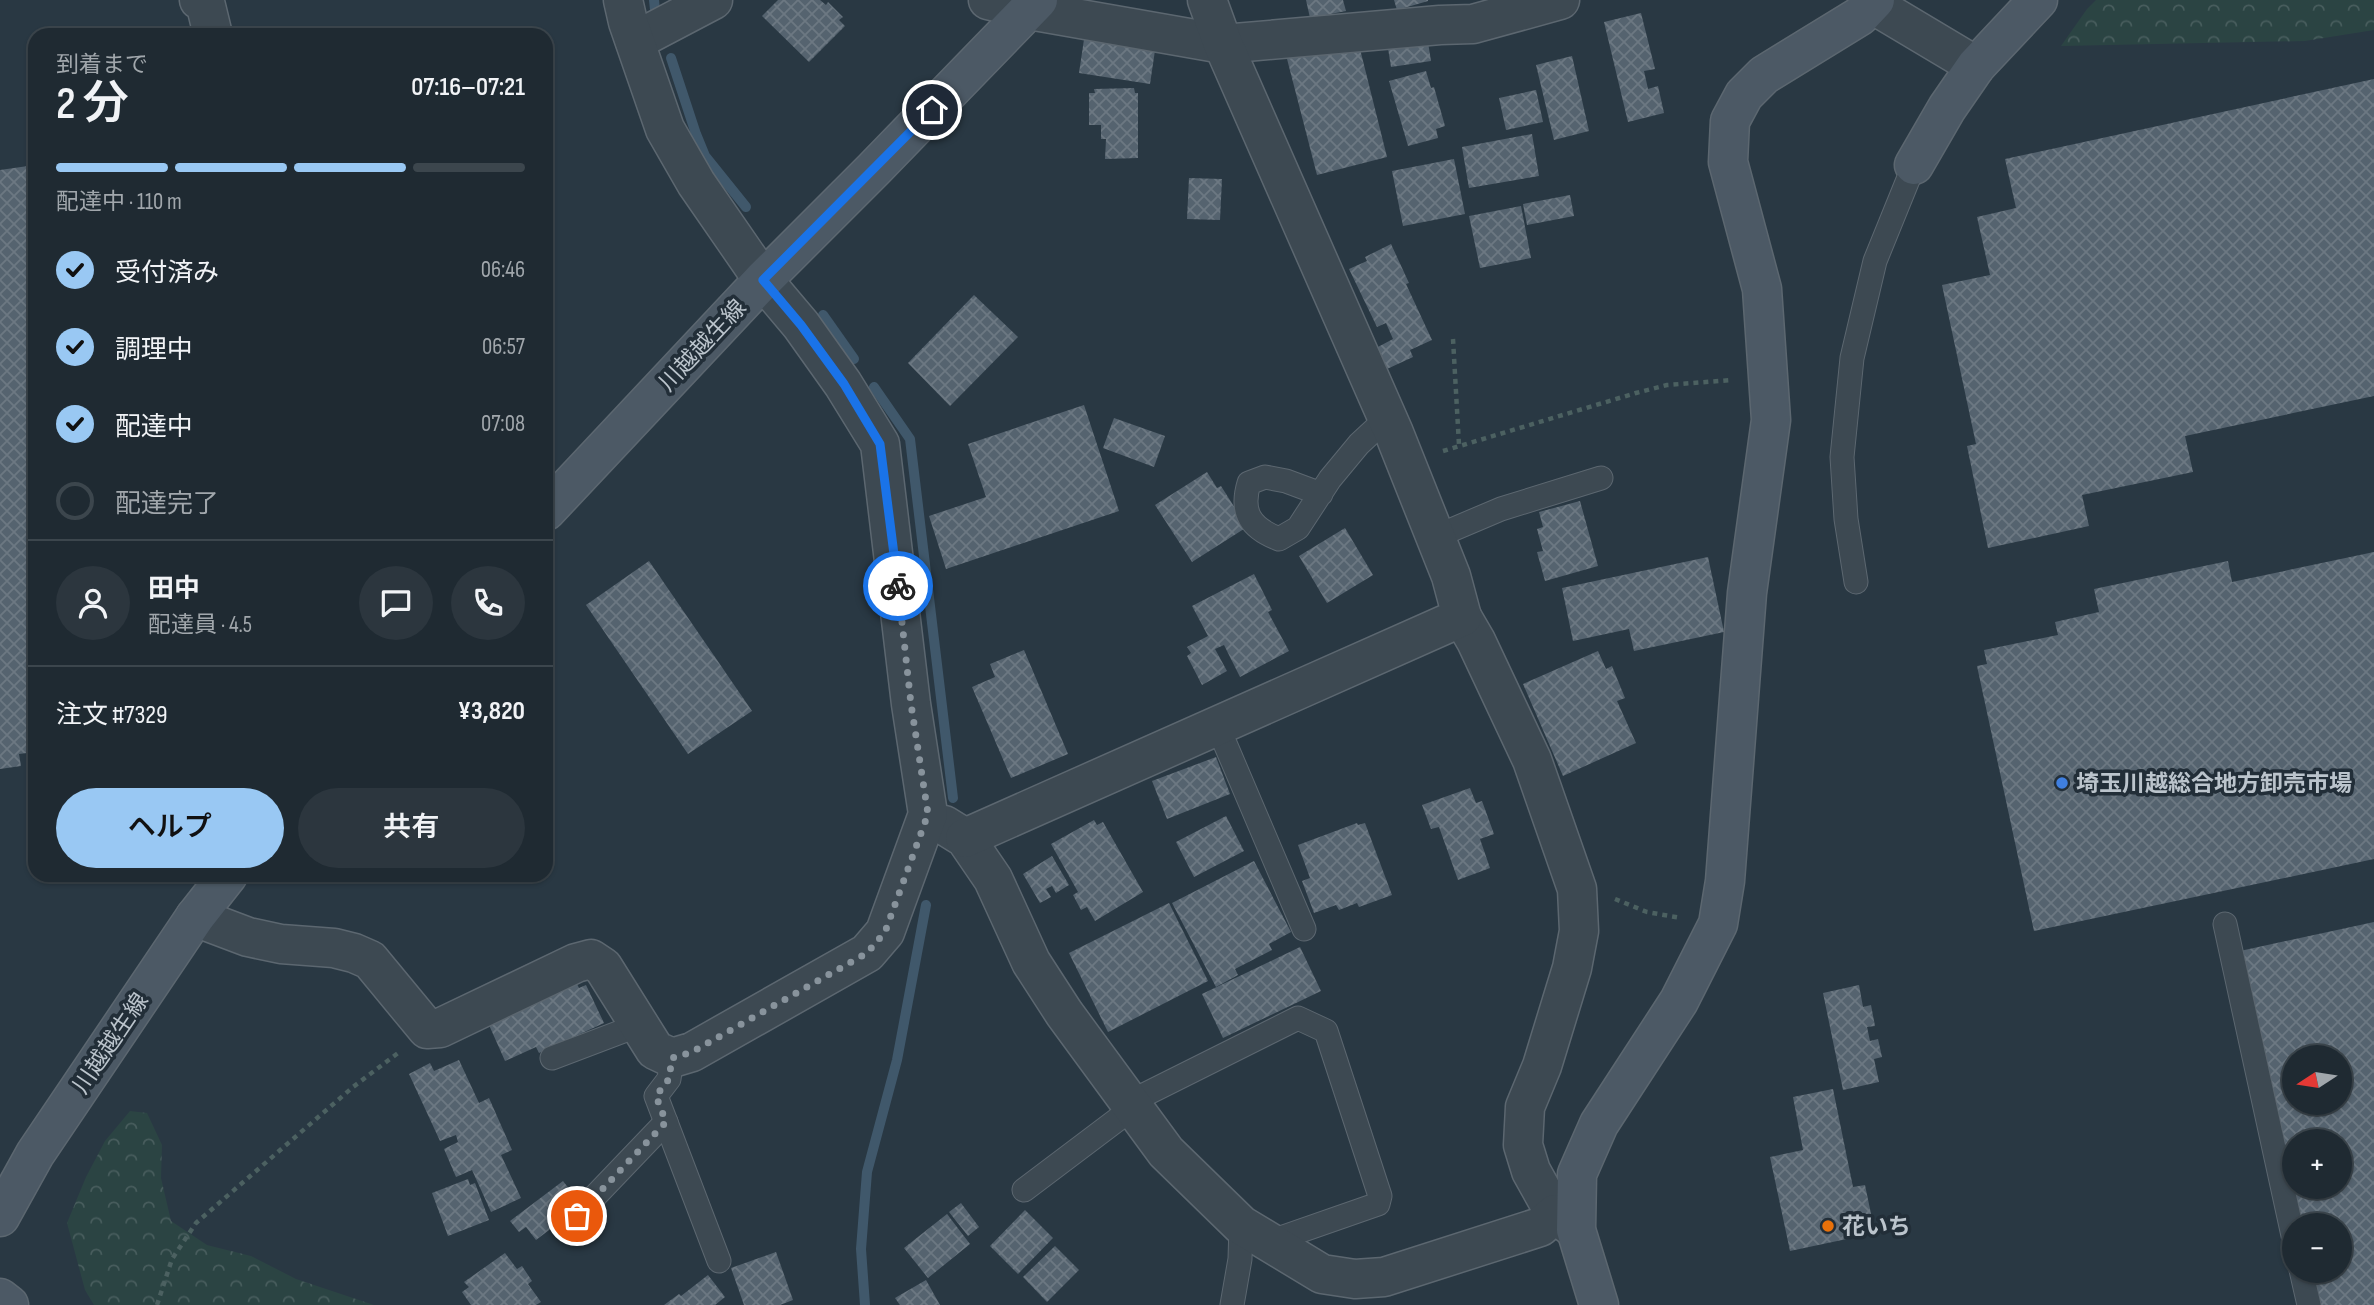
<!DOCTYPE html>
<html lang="ja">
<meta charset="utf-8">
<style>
body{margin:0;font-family:"Sofia Sans Condensed","Noto Sans JP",sans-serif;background:#2c363e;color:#f1f3f6;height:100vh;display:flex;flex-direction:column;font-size:26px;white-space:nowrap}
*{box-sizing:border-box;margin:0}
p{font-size:23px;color:#a1a7ac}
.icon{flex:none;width:38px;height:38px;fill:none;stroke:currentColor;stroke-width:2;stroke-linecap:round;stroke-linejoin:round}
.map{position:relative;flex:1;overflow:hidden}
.side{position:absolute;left:28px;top:28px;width:525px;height:854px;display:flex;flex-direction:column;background:#1f2a32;border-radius:21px;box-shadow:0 2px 5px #0004,0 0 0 2px #3c464d}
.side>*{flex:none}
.needle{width:46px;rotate:258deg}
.tools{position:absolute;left:2282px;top:1045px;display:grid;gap:14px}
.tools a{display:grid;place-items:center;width:70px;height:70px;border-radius:50%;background:#1f2a32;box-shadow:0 2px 5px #0004,0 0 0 2px #3c464d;font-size:35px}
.pin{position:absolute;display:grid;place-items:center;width:60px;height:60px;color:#fff;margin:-30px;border:4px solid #fff;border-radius:50%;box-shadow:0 2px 7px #0007}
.courier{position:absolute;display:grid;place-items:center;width:70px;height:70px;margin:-35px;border:5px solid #1a73e8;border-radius:50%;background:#fff;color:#222;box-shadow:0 2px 9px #0007}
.summary em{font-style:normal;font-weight:600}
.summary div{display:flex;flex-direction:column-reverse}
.summary{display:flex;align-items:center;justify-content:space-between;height:119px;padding:0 28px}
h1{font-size:46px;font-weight:600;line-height:52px}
.bar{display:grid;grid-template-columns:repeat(4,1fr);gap:10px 7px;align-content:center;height:84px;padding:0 28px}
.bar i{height:9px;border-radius:5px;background:#3c464d}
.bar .selected{background:#99c8f3}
.bar p{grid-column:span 4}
.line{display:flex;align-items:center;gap:18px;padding:0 28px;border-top:2px solid #3c464d}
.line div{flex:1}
.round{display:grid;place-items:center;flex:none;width:74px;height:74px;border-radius:37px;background:#2c363e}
ol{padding:0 28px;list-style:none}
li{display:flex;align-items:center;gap:21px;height:77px}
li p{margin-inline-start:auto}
li .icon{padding:7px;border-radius:50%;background:#99c8f3;color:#111;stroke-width:4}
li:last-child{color:#a1a7ac}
li i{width:38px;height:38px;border:4px solid #3c464d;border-radius:50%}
.primary-button{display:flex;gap:14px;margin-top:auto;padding:14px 28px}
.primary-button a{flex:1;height:80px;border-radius:42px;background:#99c8f3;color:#111;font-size:28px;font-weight:600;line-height:80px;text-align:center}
.primary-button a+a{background:#2c363e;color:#f1f3f6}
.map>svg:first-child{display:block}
.forest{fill:url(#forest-crowns)}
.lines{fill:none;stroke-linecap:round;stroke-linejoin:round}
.stream{stroke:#40586b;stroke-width:10}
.building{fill:url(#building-cross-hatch);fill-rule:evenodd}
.lane-casing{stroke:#5c6770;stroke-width:25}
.street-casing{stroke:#5c6770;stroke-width:41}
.secondary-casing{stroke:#5c6770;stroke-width:41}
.path{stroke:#4c6161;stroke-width:4.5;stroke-dasharray:5 5;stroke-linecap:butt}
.lane{stroke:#3d4952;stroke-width:23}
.street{stroke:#3d4952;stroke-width:38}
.secondary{stroke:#4c5965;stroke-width:38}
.done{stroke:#88939c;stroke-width:7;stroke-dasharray:0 12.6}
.route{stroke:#1a73e8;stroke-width:9}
.shop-dot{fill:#3f7fe0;stroke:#222e38;stroke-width:2.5}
.food-dot{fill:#e8710a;stroke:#222e38;stroke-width:2.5}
.labels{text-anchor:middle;stroke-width:7;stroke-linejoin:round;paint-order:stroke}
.street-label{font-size:23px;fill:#bbc4cc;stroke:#222e38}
.poi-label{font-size:23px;font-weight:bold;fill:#bbc4cc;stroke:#222e38;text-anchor:start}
</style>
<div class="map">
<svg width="2374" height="1305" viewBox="0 0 2374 1305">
<defs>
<pattern id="forest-crowns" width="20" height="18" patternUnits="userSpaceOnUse" patternTransform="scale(1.75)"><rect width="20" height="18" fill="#2b4443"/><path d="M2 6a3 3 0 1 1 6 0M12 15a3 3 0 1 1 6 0" fill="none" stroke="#485d5d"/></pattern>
<pattern id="building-cross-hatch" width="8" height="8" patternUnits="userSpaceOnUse" patternTransform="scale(1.75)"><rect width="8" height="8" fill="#55636f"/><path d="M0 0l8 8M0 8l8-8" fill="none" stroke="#6c7882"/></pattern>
</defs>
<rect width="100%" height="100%" fill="#293843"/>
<g class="forest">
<path d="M2096 0H2374V30L2305 41 2061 46 2087 9Z"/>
<path d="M130 1111 147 1113 162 1145 161 1178 171 1221 207 1245 251 1256 296 1279 374 1305H94L85 1290 67 1223 86 1177 105 1141Z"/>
</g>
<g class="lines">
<g class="stream">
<path d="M654 0 655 10"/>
<path d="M671 58 696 134 705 156 746 207"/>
<path d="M823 315 854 359"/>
<path d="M874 387 910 439 953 798"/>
<path d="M865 1305 861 1249 867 1172 897 1060 926 905"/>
</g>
</g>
<g class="building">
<path d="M778 0H820L826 5 828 2 843 17 839 20 845 26 809 62 762 16Z"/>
<path d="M1306 0H1343L1346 11 1310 18Z"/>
<path d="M1394 0H1428V1L1397 10Z"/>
<path d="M1641 13 1655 69 1644 71 1648 89 1658 86 1664 113 1628 122 1604 22Z"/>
<path d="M1086 26 1157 37 1150 84 1079 73Z"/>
<path d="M1427 36 1431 61 1391 67 1387 42Z"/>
<path d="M1357 37 1387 157 1317 175 1286 55Z"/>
<path d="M1572 56 1589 131 1554 140 1536 65Z"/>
<path d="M1426 71 1431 88 1434 87 1445 126 1436 129 1438 138 1408 146 1389 81Z"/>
<path d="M2374 79V396L2185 436 2193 472 2082 495 2089 526 1988 548 1967 446 1976 444 1942 285 1990 275 1977 217 2016 208 2005 159Z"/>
<path d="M1134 88 1135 93H1138V158L1105 159 1106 139H1101V125H1089V93H1095L1094 89Z"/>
<path d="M1536 90 1543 122 1506 130 1499 98Z"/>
<path d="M1532 134 1539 176 1469 188 1462 147Z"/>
<path d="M1454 159 1465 214 1403 226 1392 171Z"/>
<path d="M35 165V752L19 754 21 766 0 769V170Z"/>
<path d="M1189 178 1222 179 1220 220 1187 219Z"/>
<path d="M1570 195 1574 216 1527 225 1523 204Z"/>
<path d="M1521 206 1531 258 1480 268 1469 216Z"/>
<path d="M1391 244 1409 283 1406 284 1432 340 1410 350 1413 357 1387 369 1376 348 1393 339 1386 323 1377 327 1349 269 1367 261 1365 257Z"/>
<path d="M974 295 1018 337 950 406 908 363Z"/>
<path d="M1084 405 1119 511 946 569 929 516 986 497 968 444Z"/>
<path d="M1114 418 1165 436 1154 467 1103 448Z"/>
<path d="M1207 472 1217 488 1221 486 1247 527 1192 562 1155 505Z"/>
<path d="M1580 501 1598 566 1545 581 1537 552 1543 551 1537 529 1543 527 1539 512Z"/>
<path d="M1345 528 1373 575 1327 603 1299 556Z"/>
<path d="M2374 552V859L2034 931 1977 666 1987 664 1984 650 2058 635 2055 622 2099 612 2094 589 2228 561 2232 582Z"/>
<path d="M1708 557 1724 632 1634 651 1629 629 1573 641 1562 588Z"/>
<path d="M649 561 752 711 688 754 586 605Z"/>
<path d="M1254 574 1272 610 1268 612 1289 651 1240 677 1224 645 1215 649 1227 671 1202 685 1187 656 1191 653 1187 647 1208 636 1192 606Z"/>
<path d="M1024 650 1068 754 1011 778 972 687 995 677 990 664Z"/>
<path d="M1598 651 1606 669 1612 666 1625 698 1617 701 1636 743 1563 776 1523 684Z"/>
<path d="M1216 757 1230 794 1167 819 1152 781Z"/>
<path d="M1470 788 1476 803 1482 801 1494 834 1480 839 1490 868 1458 880 1439 827 1431 829 1422 805Z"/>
<path d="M1226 816 1244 851 1194 877 1176 842Z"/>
<path d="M1094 820 1097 825 1103 822 1143 892 1095 921 1087 907 1081 910 1073 895 1078 892 1051 844Z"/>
<path d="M1357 823 1358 825 1365 823 1392 895 1359 907 1357 903 1339 910 1336 905 1314 913 1302 881 1310 878 1298 845Z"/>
<path d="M1052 856 1069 885 1056 893 1052 886 1046 889 1051 897 1040 903 1023 874Z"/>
<path d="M1254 861 1291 932 1269 944 1272 950 1235 969 1238 975 1216 987 1172 903Z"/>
<path d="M1169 903 1208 981 1108 1032 1069 953Z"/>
<path d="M2374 922V1305H2316L2309 1270H2340V1225H2299L2240 951ZM2294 1057H2340V1102H2294ZM2294 1141H2340V1186H2294Z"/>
<path d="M1300 947 1321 991 1223 1038 1202 994Z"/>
<path d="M577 984 579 988 586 985 604 1023 539 1053 536 1047 505 1061 489 1025Z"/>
<path d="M1859 985 1863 1007 1871 1005 1875 1026 1867 1027 1870 1041 1878 1039 1882 1057 1874 1059 1879 1082 1843 1090 1823 993Z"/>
<path d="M459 1060 479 1103 489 1098 512 1150 501 1155 521 1198 491 1212 472 1170 456 1177 444 1149 458 1142 456 1135 440 1141 409 1074 430 1063 434 1071Z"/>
<path d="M1833 1089 1853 1187 1865 1185 1875 1233 1790 1251 1770 1157 1803 1150 1793 1097Z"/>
<path d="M468 1179 470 1185 475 1183 489 1220 448 1236 432 1193Z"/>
<path d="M563 1181 582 1205 536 1240 526 1227 519 1232 510 1221Z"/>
<path d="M961 1203 979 1227 968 1236 949 1212Z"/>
<path d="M1025 1210 1053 1238 1018 1274 990 1246Z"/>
<path d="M947 1214 970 1244 928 1278 904 1248Z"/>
<path d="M1055 1246 1079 1270 1047 1302 1023 1277Z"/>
<path d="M776 1252 793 1300 780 1305H744L731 1268Z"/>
<path d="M505 1253 517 1269 522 1266 532 1281 528 1284 541 1302 536 1305H471L462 1292 469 1287 464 1282Z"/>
<path d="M708 1275 725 1297 715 1305H664L679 1294 681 1296Z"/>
<path d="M926 1280 940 1305H900L895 1298Z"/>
</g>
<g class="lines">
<g class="lane-casing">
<g id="lane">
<path d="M1321 494 1286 481 1265 477 1249 483C1240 513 1251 528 1279 539L1298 528 1330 479 1359 444 1387 418"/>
<path d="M1435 537 1501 509 1601 478"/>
<path d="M1856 582 1846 519 1842 457 1852 358 1875 261 1914 165"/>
<path d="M1218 727 1304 929"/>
<path d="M2225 924 2294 1240"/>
<path d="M552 1058 639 1025"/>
<path d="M672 1058 669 1079 656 1096 719 1261"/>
<path d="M1130 1102 1298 1018 1326 1031 1380 1196 1378 1204 1269 1242"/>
<path d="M1024 1190 1134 1107"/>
<path d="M577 1215 666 1122"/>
<path d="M2301 1270 2309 1305"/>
<path d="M1232 1305 1240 1259 1241 1225"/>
</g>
</g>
<g class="street-casing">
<g id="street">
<path d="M199 0 205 2 213 35"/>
<path d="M988 0 1029 10 1223 44 1440 25 1473 24 1560 0"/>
<path d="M1872 4 1976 66"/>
<path d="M635 41 713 0"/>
<path d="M1462 617 1476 641 1532 760 1577 889 1579 931 1572 968 1542 1066 1525 1107 1523 1145 1531 1171 1555 1214"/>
<path d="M944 825 965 838 993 879 1031 962 1064 1013 1166 1152 1241 1225 1322 1274 1355 1279 1384 1277 1540 1227 1555 1214 1576 1230"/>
<path d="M965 838 1462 617 1451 576 1394 433 1223 44 1207 0"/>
<path d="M195 917 248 937 281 944 334 948 354 953 370 960 427 1029 440 1028 576 963 591 959 603 967 655 1050 672 1058 692 1052 867 953 885 932 928 814 911 704 880 444 843 384 801 325 763 280 696 183 665 129 628 22 623 0"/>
</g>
</g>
<g class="secondary-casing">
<g id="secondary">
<path d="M1914 165 1947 108 1976 66 2038 0"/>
<path d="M546 511 763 280 874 169 1038 0"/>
<path d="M0 1217 35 1154 195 917 228 875"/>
<path d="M0 1298 9 1305"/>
<path d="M1599 1305 1576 1230 1577 1174 1599 1124 1679 1001 1718 924 1725 881 1747 593 1771 420 1762 289 1728 162 1730 121 1744 95 1764 75 1860 16 1875 0"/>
</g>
</g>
<g class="path">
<path d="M1453 339 1459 445"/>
<path d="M1443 451 1636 393 1667 385 1732 380"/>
<path d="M1615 899 1647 912 1681 918"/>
<path d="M157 1305 172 1259 196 1223 353 1087 398 1053"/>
</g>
<use href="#lane" class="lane"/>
<use href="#street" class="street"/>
<use href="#secondary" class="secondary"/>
</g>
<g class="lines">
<path class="done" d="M577 1216 666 1122 656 1096 669 1079 672 1058 692 1052 867 953 885 932 928 814 911 704 898 586"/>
<path class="route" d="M898 586 880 444 844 384 801 325 763 280 932 110"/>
</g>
<circle class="shop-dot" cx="2062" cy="783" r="7"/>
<circle class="food-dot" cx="1828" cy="1226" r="7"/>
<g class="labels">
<g class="street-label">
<text transform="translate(702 345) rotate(-47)" y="8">川越越生線</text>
<text transform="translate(110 1043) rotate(-56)" y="8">川越越生線</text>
</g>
<g class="poi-label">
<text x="2076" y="791">埼玉川越総合地方卸売市場</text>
<text x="1842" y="1234">花いち</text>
</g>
</g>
</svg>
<div class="tools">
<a><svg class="needle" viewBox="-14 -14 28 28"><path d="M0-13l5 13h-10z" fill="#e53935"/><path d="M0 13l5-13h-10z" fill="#a1a7ac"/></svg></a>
<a>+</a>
<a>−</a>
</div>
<div class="pin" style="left:577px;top:1216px;background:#ea580c"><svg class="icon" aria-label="bag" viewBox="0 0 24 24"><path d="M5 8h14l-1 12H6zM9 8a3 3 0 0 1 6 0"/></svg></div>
<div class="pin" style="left:932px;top:110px;background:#1f2937"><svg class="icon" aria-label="home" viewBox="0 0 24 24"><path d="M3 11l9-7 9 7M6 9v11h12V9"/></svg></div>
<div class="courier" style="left:898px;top:586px"><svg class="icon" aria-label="bike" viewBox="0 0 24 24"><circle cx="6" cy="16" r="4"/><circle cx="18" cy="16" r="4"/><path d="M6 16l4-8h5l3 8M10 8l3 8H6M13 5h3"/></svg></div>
<section class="side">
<div class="summary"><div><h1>2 分</h1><p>到着まで</p></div><em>07:16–07:21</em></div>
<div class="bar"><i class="selected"></i><i class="selected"></i><i class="selected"></i><i></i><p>配達中 · 110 m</p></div>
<ol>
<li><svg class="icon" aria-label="check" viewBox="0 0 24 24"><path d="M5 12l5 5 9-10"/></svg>受付済み<p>06:46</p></li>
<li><svg class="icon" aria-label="check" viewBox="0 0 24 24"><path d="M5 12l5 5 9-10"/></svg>調理中<p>06:57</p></li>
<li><svg class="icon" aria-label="check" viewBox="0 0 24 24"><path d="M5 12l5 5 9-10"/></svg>配達中<p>07:08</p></li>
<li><i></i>配達完了</li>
</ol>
<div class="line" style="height:126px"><a class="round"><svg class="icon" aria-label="person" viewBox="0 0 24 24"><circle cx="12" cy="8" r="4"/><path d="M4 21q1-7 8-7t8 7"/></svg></a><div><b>田中</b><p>配達員 · 4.5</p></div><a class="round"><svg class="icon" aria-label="chat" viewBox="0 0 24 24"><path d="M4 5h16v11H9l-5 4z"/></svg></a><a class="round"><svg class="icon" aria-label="phone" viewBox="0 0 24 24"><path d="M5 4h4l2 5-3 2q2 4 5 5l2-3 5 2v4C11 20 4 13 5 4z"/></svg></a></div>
<div class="line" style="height:91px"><div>注文 #7329</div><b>¥3,820</b></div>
<div class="primary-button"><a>ヘルプ</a><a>共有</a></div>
</section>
</div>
